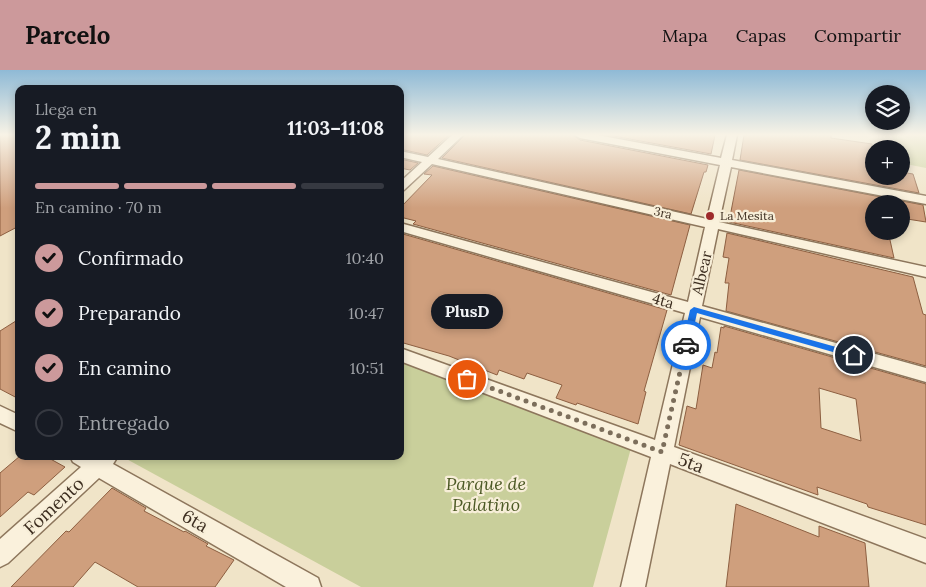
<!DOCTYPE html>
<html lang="es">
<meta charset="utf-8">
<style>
body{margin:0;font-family:Lora,serif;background:#20242c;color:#f1f3f6;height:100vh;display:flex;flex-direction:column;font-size:19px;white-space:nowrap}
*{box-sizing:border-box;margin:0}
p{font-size:16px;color:#9ea1a6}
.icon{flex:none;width:28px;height:28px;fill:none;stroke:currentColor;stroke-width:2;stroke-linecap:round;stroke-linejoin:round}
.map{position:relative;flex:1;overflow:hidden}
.side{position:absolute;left:15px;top:15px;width:389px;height:375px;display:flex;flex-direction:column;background:#171b24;border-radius:10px;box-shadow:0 2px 8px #0003}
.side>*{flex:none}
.buttons{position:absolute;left:865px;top:15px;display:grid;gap:10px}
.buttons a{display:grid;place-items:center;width:45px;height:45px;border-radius:50%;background:#171b24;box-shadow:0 2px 8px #0003;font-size:25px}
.pin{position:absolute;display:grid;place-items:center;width:42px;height:42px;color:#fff;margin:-21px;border:2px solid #fff;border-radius:50%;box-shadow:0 1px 5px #0007}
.courier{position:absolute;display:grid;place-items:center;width:50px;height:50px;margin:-25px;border:4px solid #1a73e8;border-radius:50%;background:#fff;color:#222;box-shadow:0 1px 6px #0007}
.bubble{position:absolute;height:35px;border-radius:18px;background:#171b24;box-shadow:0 2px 8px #0003;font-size:16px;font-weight:800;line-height:35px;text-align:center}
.summary em{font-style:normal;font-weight:800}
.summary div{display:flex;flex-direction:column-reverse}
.summary{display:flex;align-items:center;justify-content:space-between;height:85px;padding:0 20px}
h1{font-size:32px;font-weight:800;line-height:38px}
.bar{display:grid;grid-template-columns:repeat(4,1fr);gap:8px 5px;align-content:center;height:60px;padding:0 20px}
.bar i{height:6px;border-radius:4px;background:#363941}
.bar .selected{background:#cc999b}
.bar p{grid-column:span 4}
ol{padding:0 20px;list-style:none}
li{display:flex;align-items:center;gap:15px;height:55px}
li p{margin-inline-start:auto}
li .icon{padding:5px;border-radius:50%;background:#cc999b;color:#111;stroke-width:4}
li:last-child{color:#9ea1a6}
li i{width:28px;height:28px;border:2px solid #363941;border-radius:50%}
header{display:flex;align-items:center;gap:30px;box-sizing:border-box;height:70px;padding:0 25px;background:#cc999b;color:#111}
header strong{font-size:24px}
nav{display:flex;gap:28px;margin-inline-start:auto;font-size:18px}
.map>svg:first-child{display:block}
.green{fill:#c9cf9b}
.building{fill:#cf9f7d;stroke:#8d5f41;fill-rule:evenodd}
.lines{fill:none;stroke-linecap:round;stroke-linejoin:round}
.street-casing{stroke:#8d765c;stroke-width:3}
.street{fill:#faf1dc;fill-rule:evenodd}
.route{fill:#1a73e8}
.done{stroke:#7c6e5b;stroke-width:5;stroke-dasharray:0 9}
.poi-dot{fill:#9e2a2b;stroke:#f7eed8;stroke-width:2}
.labels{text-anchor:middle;stroke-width:4.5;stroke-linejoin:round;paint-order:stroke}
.far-street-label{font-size:12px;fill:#3d2e20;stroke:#f7eed8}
.far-poi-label{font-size:12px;fill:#3d2e20;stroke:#f7eed8;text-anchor:start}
.street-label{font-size:15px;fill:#3d2e20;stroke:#f7eed8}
.near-street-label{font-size:18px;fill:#3d2e20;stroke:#f7eed8}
.near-park-label{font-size:18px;font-style:italic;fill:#4d5a26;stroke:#f7eed8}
</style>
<header>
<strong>Parcelo</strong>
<nav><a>Mapa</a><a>Capas</a><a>Compartir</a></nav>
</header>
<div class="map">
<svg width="926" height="517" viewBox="0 0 926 517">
<rect width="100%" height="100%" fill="#f0e4c8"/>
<g class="green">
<path d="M892 65H926V98L901 93V79H896Z"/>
<path d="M400 292 631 378 593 517H361L121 386H400Z"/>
</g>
<g class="building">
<path d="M0 65H19V156L0 166Z"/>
<path d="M400 65H449L427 85 400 79Z"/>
<path d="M465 65H573L580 70 708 95 706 102H704L691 144 442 88Z"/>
<path d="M608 65H715L711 84Z"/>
<path d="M744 65H831V68L872 74 874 106H901V102L913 104 919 123 740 90Z"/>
<path d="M400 89 418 93 410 100 400 98Z"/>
<path d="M433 96 690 155 671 225 413 154 416 151 400 147V138L432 105 424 104Z"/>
<path d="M739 100 923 135 926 152 901 148V134H874V161H888L894 188 729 152Z"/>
<path d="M727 163 913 207 923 244 926 245V296L726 241 729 213H725L729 188 723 187Z"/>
<path d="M403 164 667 240 644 321 646 322 638 354 577 333 576 335 556 328 562 315 527 303 524 309 499 300 497 305 449 286 400 272V167Z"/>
<path d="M19 249V329L0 319V261Z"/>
<path d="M724 256 926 314V455L868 437 867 434 817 417 818 425 679 375 687 336 696 339 703 295 712 298 715 282 717 283 721 257 724 258ZM819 318 856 329 861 371 821 358Z"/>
<path d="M20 386H45L65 397 34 425 28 422 0 447V403Z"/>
<path d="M112 418 146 438 144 441 184 462 185 461 208 474 206 476 234 490 215 517H138L95 492 73 517H11L66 461 69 462Z"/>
<path d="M736 434 819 467V456L865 473 869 517H726Z"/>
</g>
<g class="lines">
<g class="street-casing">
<g id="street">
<path d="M452 65H463L438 89 707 149 720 95 580 68 575 65H597L721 88 727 65H737L732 90 926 126V134L731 97 719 152 926 197V207L718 159 702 236 926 298V312L700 247 674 377 926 469V493L670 394 645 517H621L651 387 400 291V278L655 370 685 243 400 161V153L688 232 705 157 432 94 404 120 400 122V112L422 92 400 87V81L428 87Z"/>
<path d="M0 336 19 345V362L0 353Z"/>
<path d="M70 386H118L113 394 318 508 321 517H286L99 408 8 493 0 497V469L81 397 73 392Z"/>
</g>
</g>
<use href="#street" class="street"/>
</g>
<linearGradient id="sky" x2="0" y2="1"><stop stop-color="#8fbad6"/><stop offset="0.47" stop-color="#f8f3e6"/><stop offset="1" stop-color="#f8f3e6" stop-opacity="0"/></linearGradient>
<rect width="926" height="138" fill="url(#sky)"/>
<path class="route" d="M694 237 854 282 859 285 854 288 697 243 690 275 686 278 682 275 690 240Z"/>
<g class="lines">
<path class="done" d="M467 309 662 382 686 275"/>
</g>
<circle class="poi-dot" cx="710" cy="146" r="5"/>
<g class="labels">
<g class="far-street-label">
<text transform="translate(663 143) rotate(13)" y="4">3ra</text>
</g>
<g class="far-poi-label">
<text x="720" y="150">La Mesita</text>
</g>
<g class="street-label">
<text transform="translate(702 203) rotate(-77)" y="5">Albear</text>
<text transform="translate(663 231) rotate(16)" y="5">4ta</text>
</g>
<g class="near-street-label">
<text transform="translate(691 393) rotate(21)" y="6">5ta</text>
<text transform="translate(54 436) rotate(-43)" y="6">Fomento</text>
<text transform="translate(195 451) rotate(30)" y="6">6ta</text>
</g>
<g class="near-park-label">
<text x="486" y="420">Parque de<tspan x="486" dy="21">Palatino</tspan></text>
</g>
</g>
</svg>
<div class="buttons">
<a><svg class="icon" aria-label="layers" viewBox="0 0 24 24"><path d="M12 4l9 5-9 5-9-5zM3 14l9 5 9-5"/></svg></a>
<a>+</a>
<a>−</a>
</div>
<div class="pin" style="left:467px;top:309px;background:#ea580c"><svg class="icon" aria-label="bag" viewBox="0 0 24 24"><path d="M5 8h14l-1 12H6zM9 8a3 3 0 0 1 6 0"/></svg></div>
<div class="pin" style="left:854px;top:285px;background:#1f2937"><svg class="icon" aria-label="home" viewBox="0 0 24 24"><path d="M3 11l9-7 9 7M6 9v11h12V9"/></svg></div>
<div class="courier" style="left:686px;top:275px"><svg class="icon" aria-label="car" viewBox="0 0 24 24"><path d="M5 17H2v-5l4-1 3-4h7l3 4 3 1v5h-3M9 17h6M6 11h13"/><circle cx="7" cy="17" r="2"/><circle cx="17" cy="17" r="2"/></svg></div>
<div class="bubble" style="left:431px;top:224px;width:72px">PlusD</div>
<section class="side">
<div class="summary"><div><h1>2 min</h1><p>Llega en</p></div><em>11:03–11:08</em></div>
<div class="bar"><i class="selected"></i><i class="selected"></i><i class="selected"></i><i></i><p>En camino · 70 m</p></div>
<ol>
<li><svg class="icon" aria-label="check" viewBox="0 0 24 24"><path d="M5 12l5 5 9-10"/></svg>Confirmado<p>10:40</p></li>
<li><svg class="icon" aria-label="check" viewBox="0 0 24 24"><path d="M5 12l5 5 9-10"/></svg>Preparando<p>10:47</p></li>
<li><svg class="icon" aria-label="check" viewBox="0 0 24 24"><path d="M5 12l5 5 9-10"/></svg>En camino<p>10:51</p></li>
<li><i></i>Entregado</li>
</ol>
</section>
</div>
